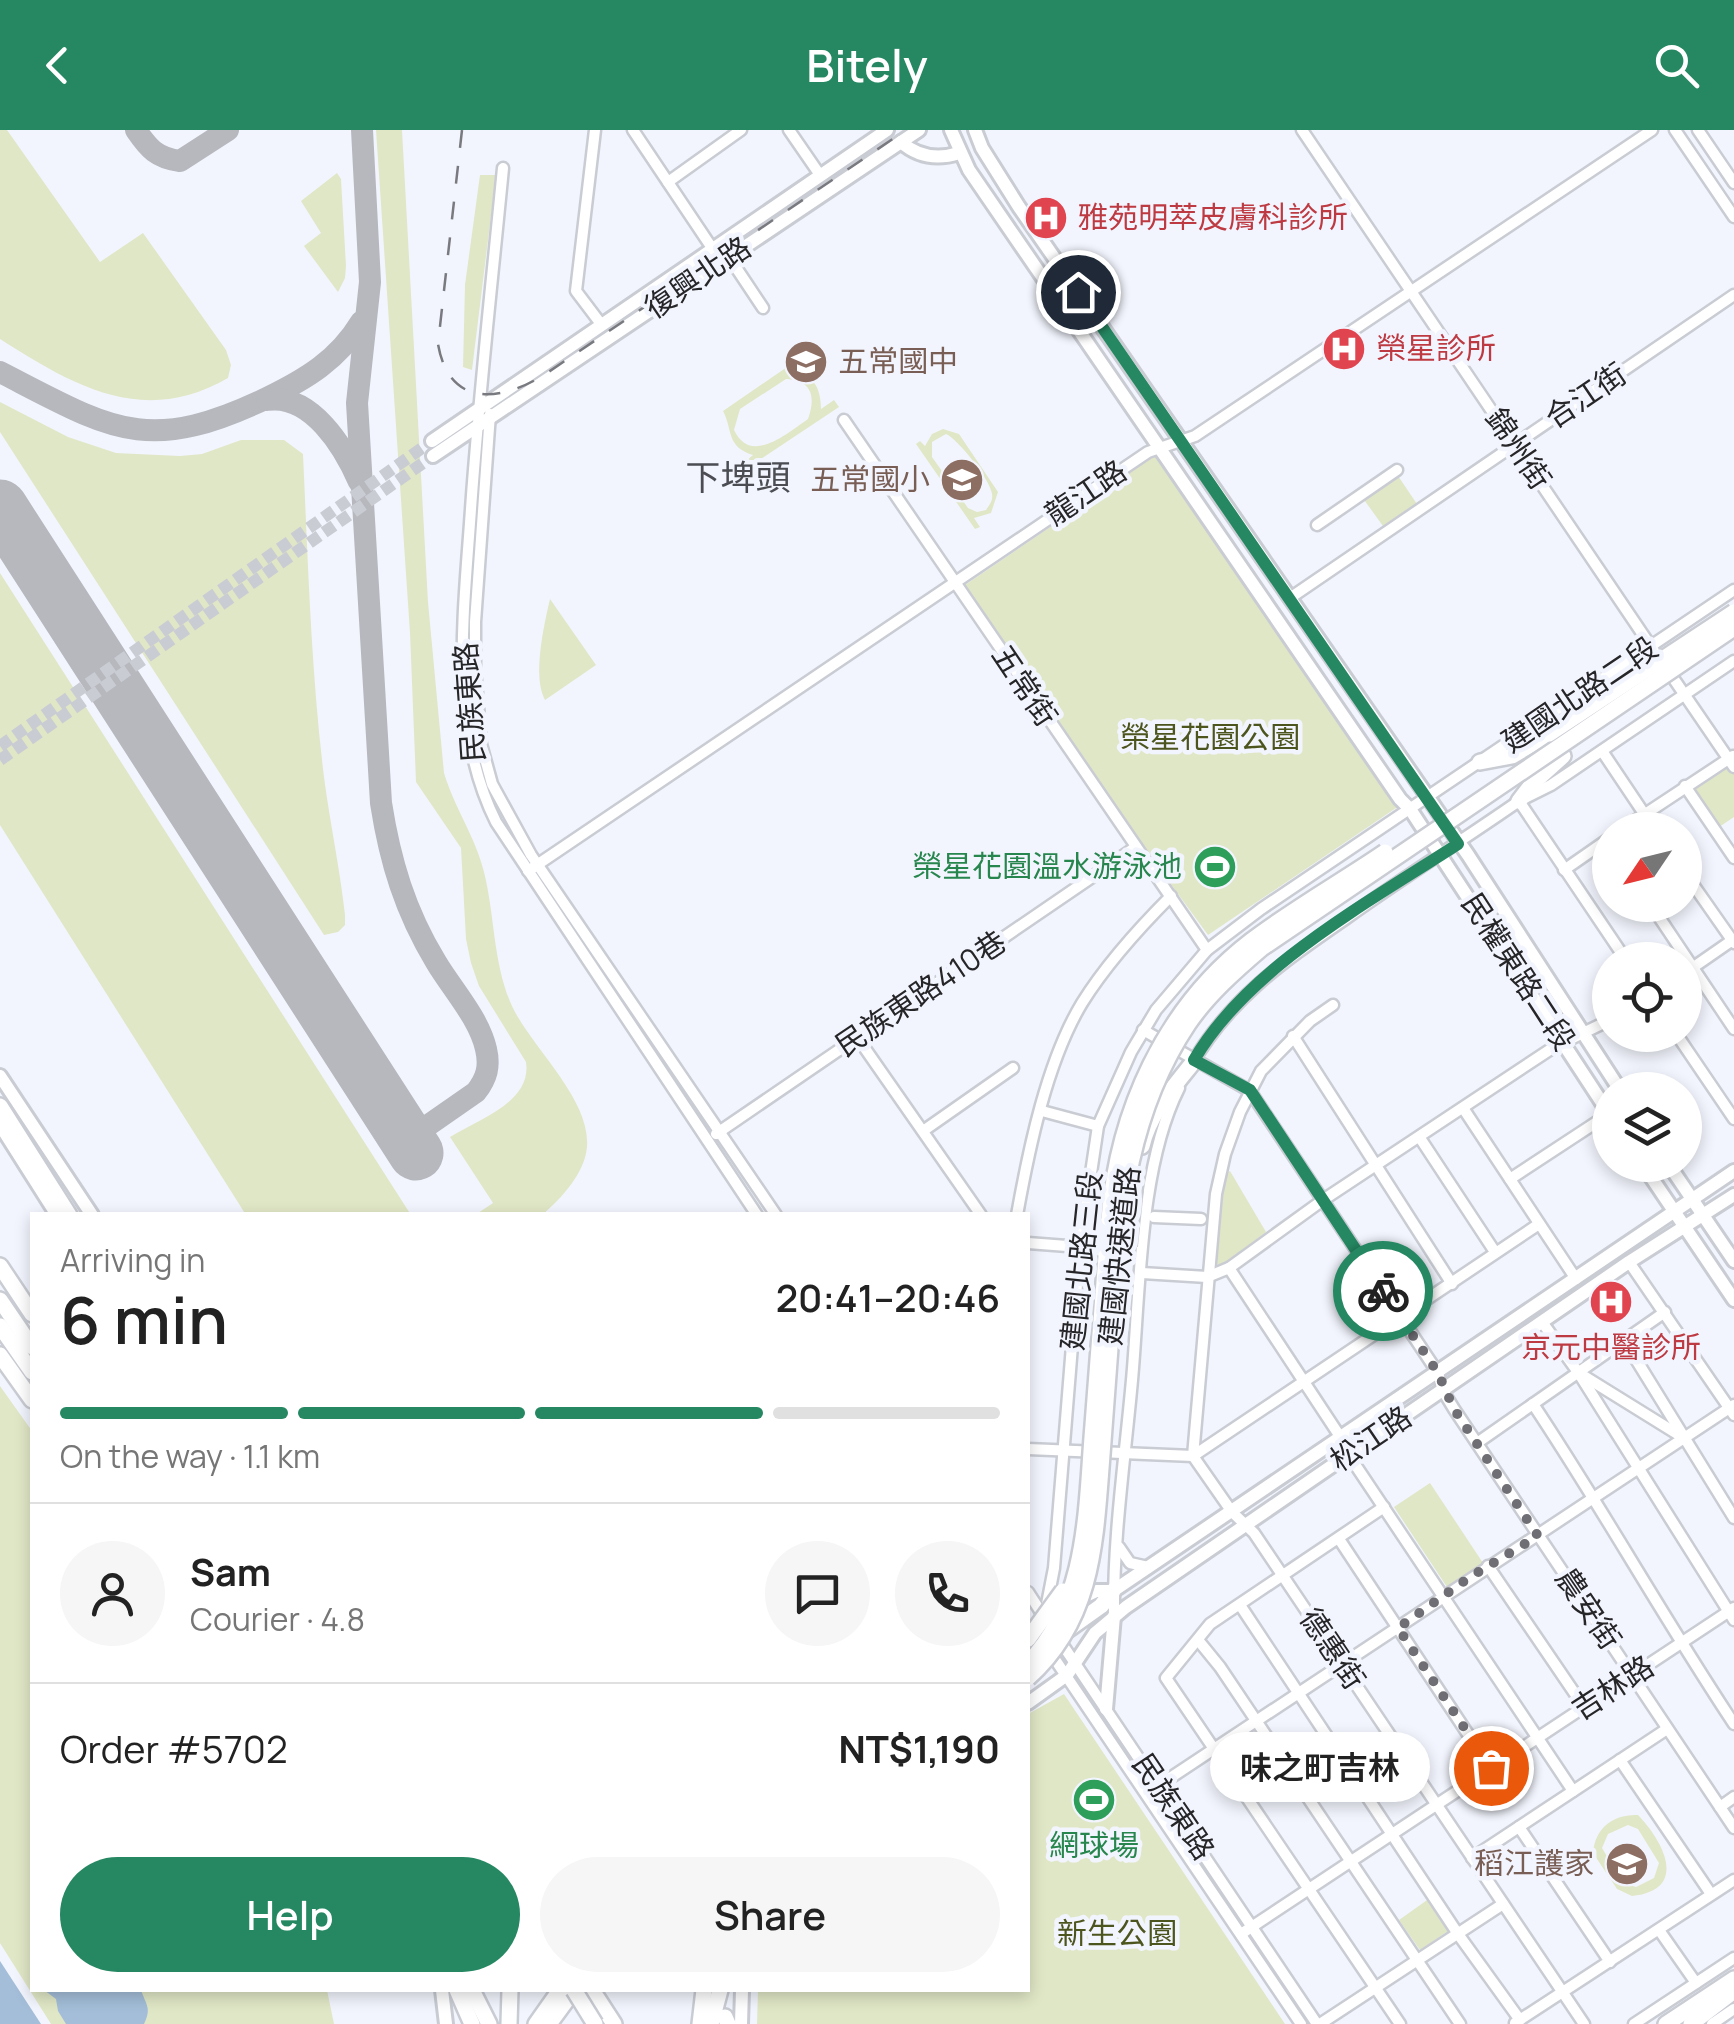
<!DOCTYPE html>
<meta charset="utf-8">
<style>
body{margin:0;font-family:Manrope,"Noto Sans TC",sans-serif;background:#f6f6f6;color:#222;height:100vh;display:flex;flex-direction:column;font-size:38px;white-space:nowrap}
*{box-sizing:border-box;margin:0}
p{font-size:32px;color:#767676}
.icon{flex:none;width:55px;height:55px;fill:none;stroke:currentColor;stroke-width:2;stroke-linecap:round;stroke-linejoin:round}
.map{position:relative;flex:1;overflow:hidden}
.sheet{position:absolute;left:30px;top:1082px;width:1000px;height:780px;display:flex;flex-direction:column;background:#fff;border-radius:0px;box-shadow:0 5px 15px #0003}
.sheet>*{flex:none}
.needle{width:65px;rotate:235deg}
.tools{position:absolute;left:1592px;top:682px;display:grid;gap:20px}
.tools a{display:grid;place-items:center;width:110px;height:110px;border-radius:50%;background:#fff;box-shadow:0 5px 15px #0003;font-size:50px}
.pin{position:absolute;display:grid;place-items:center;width:85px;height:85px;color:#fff;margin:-42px;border:5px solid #fff;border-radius:50%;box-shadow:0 2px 10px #0007}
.courier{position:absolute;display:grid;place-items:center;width:100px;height:100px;margin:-50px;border:8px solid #258862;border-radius:50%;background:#fff;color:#222;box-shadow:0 2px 12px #0007}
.bubble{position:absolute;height:70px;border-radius:35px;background:#fff;box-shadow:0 5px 15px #0003;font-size:32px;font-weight:600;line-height:70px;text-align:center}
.overview em{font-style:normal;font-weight:600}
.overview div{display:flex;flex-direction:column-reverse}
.overview{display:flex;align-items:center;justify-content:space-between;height:170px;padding:0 30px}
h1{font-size:65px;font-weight:600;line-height:75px}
.bar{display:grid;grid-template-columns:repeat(4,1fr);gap:15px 10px;align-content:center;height:120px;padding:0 30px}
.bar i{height:12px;border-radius:8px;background:#e0e0e0}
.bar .current{background:#258862}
.bar p{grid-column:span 4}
.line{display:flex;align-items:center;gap:25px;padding:0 30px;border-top:2px solid #e0e0e0}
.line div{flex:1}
.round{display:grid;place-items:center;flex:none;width:105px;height:105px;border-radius:52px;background:#f6f6f6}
.primary-button{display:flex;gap:20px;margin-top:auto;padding:20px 30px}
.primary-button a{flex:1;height:115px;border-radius:60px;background:#258862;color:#fff;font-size:40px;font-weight:600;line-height:115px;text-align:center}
.primary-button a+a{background:#f6f6f6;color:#222}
header{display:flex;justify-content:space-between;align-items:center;height:130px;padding:0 30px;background:#258862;color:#fff;font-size:45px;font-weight:600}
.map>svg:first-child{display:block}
.green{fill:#e0e7c6;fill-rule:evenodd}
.water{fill:#a4bed9}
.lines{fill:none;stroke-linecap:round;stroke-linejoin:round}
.taxiway{stroke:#b6b8be;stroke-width:22}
.runway{stroke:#b6b8be;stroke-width:55}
.major-tunnel{stroke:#caccd3;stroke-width:12;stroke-dasharray:12 6;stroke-linecap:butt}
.minor-casing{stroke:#caccd4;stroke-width:15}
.major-casing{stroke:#caccd4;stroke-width:18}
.highway-casing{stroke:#caccd4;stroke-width:20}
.minor{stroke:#fff;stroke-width:10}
.major{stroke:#fff;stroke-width:12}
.highway{stroke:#fff;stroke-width:15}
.rail{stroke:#797a7f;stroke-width:2.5;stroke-dasharray:18 18;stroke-linecap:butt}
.highway-bridge-casing{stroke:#caccd4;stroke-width:20;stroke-linecap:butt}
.highway-bridge{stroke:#fff;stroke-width:15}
.done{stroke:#6e6e74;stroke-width:10;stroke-dasharray:0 18}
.route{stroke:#258862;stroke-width:12}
.labels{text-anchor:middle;stroke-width:9;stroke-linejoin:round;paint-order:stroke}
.health-label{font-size:30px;fill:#be3a42;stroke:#f3f5fe;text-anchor:start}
.street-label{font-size:30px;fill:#262629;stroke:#f3f5fe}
.education-label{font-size:30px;fill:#785e54;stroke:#f3f5fe;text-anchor:end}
.park-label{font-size:30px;fill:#4d551e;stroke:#f3f5fe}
.leisure-label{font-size:30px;fill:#27864d;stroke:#f3f5fe;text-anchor:end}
.quarter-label{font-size:35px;fill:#4b4d53;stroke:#f3f5fe}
</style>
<header><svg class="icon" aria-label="back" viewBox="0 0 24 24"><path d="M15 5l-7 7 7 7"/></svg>Bitely<svg class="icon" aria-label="search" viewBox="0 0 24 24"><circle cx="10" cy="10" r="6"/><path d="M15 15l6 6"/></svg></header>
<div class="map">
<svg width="1734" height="1894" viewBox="0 0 1734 1894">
<rect width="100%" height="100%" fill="#f3f5fe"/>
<g class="green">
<path d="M0 0H7L100 132 143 103 226 220 231 235 228 248C143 297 74 256 0 209Z"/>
<path d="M376 0H402L428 472 444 643C454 677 476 708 484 742 495 786 493 834 512 876 531 917 591 969 587 1017 585 1043 561 1069 542 1085H475L493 1073 450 1007C479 989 532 972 526 932L479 856 471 833 466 809 461 718 416 652 410 503Z"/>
<path d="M337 43 341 49 346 136 345 148 338 162 304 116 321 103 301 71Z"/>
<path d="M480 45H496L472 240 463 237 465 155Z"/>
<path d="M790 235 794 239 792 242C813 243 821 258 821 279L834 270 839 277 749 337 746 331 753 325C726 317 733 300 723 281ZM786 249C812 250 816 267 808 289 787 303 751 336 734 300L740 279Z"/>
<path d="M0 272 68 307 116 323 180 326 202 324 241 310H284L303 324C308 432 311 540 324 647 330 693 340 739 345 785V795L338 802 324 805 0 302Z"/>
<path d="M943 299 959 304 998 362 991 383 974 388 980 397 975 399 916 314 920 311 925 316 932 304ZM946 304C958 309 991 351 992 364 993 371 990 374 986 380L977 382 968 378 932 327V312Z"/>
<path d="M1156 325 1399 676 1208 805 1140 712 965 455Z"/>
<path d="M1396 343 1417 374 1383 396 1362 367Z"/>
<path d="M0 443 411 1085H246L0 695Z"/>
<path d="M550 469 596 535 545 570C532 547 544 495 550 469Z"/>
<path d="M1729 632 1734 639V687L1719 697 1691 657Z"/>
<path d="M1230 1041 1266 1102 1227 1133 1216 1135 1225 1044Z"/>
<path d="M0 1256 32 1301V1860H327L334 1894H51L0 1813Z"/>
<path d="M1430 1353 1483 1433 1447 1457 1394 1377Z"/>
<path d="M1064 1564 1285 1894H757L758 1860H1028V1584Z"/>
<path d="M1258 1599 1283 1636 1246 1660 1222 1623Z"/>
<path d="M1638 1685C1663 1711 1690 1760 1632 1766L1617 1759 1593 1723C1595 1698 1613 1684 1638 1685ZM1628 1695 1638 1699 1659 1733 1654 1748 1636 1757 1623 1753 1602 1718 1608 1704Z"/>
<path d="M1430 1768 1451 1799 1420 1820 1399 1790Z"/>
</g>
<g class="water">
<path d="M0 1831 41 1894H0Z"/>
<path d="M44 1860H141C146 1875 152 1878 144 1894H66L58 1881 56 1869Z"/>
</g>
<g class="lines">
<g class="taxiway">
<path d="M136 0C149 19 157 28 180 31L228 0"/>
<path d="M362 0 370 152 357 273 381 673C390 731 405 781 436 832 452 859 479 888 486 919 490 936 487 948 476 962L407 1010"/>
<path d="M0 242C111 299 146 326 267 268 306 249 338 230 361 192"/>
<path d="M267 270C311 263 344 317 359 352"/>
</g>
<path class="runway" d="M0 377 416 1023"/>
<g class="major-tunnel">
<path d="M0 616 432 311"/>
<path d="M0 630 433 326"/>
</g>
<g class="minor-casing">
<g id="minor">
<path d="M595 0 576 161 601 194"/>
<path d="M633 0 712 118 733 133 763 178"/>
<path d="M789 0 820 45"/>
<path d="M1302 0 1654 521"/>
<path d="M1675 0 1734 87"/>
<path d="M1698 0 1734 53"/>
<path d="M503 38C492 152 479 265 471 379 464 483 448 596 496 692L757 1085"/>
<path d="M668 52 741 0"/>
<path d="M490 284 475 492V537L481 614 492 654 531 725 776 1085"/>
<path d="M844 290 1207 820"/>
<path d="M1317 395 1397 340"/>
<path d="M1290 468 1734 165"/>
<path d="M1667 539 1734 637"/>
<path d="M1602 621 1655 700"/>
<path d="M1685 656 1734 728"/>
<path d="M1519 671 1626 830"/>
<path d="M1621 700 1733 626"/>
<path d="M1564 740 1610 708"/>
<path d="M528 741 1148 322 1195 306 1652 0"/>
<path d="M1685 743 1734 813"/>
<path d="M1651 775 1734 899"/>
<path d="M1685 843 1734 809"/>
<path d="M1333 875 1310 891 1261 941 1240 982 1225 1024 1216 1064 1193 1326 1232 1382 1254 1403 1584 1894"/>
<path d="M1143 900 1250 961 1438 1243 1443 1261 1454 1279 1734 1698"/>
<path d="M1677 905 1734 989"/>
<path d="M1293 906 1452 1154"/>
<path d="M857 907 981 1085"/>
<path d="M1189 939C1228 869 1283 832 1348 787 1404 747 1463 710 1519 671L1551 655 1734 531"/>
<path d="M1463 978 1576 1149"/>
<path d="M1042 981 1098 996"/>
<path d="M923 1001 1013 938"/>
<path d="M716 1004 1136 717"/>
<path d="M1420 1008 1495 1122"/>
<path d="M1510 1049 1609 984"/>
<path d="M1017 1085C1029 1018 1047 931 1082 873 1107 833 1138 799 1171 766"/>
<path d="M1154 1087 1201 1089"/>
<path d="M1028 1113 1080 1117"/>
<path d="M1629 1132 1734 1285"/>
<path d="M1229 1138 1341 1308"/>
<path d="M1142 1143 1207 1147 1229 1138 1323 1070 1554 917 1610 890"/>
<path d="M1542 1192 1578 1242 1734 1490"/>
<path d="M1624 1210 1734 1388"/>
<path d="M1579 1243 1679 1305"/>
<path d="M1533 1274C1603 1379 1664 1489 1734 1594"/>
<path d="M1477 1313 1665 1182"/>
<path d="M1028 1319 1193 1326"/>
<path d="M1348 1324 1573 1661"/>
<path d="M1193 1326 1539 1094"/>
<path d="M1384 1377 1210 1494 1166 1548 1400 1894"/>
<path d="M1339 1409 1491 1639"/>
<path d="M1119 1417 1130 1433 1148 1437"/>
<path d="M1488 1436 1584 1577"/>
<path d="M1028 1462 1046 1490"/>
<path d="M1047 1474 1054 1438 1080 1117 1098 996 1131 922 1156 880 1207 820 1261 779 1734 460"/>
<path d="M1240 1475 1458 1804 1520 1890"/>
<path d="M1114 1486C1113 1408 1125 1328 1132 1250 1140 1162 1139 1037 1179 958"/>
<path d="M1058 1508 1317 1894"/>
<path d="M1198 1510 1220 1537 1460 1894"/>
<path d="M1050 1522 1301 1894"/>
<path d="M1620 1630 1711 1764"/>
<path d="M1158 1656 1734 1275"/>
<path d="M1720 1677 1734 1667"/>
<path d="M1519 1697 1610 1832"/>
<path d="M1472 1728 1667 1599"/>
<path d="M1659 1800 1696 1853"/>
<path d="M1241 1804 1734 1478"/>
<path d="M1515 1893 1734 1750"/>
<path d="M1320 1894 1503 1774"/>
<path d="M1634 1894 1734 1828"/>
<path d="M1712 1894 1734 1879"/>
</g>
</g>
<g class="major-casing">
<g id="major">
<path d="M951 0 969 40 1400 669 1410 679 1610 985"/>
<path d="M975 0 982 18 1019 77 1468 725 1620 960"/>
<path d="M901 12C918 27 937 30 959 23"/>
<path d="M432 311 887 0"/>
<path d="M433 326 919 0"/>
<path d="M0 946 92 1085"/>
<path d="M0 995 57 1085"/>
<path d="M1643 1035 1734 1170"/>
<path d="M1669 1035 1734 1131"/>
<path d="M1077 1470 1096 1461H1113L1734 1041"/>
<path d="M1028 1573 1067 1545 1095 1503 1126 1477 1629 1132 1734 1065"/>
<path d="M1106 1579 1114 1486"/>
<path d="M442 1860 446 1894"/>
<path d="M741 1894 742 1860"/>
</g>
</g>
<g class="highway-casing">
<g id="highway">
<path d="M1480 632 1512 626 1549 604"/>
<path d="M1519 671 1532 654 1563 626"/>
<path d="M0 976 69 1085"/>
<path d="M1142 1016C1149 985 1171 960 1191 935"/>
<path d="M0 1136 32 1184"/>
<path d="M0 1170 32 1217"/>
<path d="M0 1196 32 1242"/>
<path d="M0 1225 32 1270"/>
<path d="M1063 1503 1101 1476 1113 1461"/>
<path d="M457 1860 472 1894"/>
<path d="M472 1860 489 1894"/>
<path d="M592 1860 614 1894"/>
<path d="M725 1887 728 1894"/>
<path d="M509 1894 510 1860"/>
<path d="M536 1894 560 1860"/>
<path d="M549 1894 574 1860"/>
<path d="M700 1894 704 1860"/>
<path d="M711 1894 720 1860"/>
<path d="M1666 1894 1734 1849"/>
<path d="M1691 1894 1734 1861"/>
</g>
</g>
<use href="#minor" class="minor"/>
<use href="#major" class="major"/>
<use href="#highway" class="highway"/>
<path class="rail" d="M462 0 438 214C449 278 500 272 544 245L906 0"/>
<g class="highway-bridge-casing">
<g id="highway-bridge">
<path d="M1549 604 1734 482"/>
<path d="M1109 1089C1118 981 1164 878 1251 811 1293 779 1341 752 1385 722"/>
<path d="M1128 1116 1134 1059"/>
<path d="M1028 1509 1063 1461"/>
<path d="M1028 1533C1089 1470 1086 1376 1093 1295 1097 1239 1102 1183 1106 1126"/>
<path d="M1028 1548C1091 1492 1095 1417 1101 1338 1105 1285 1109 1232 1113 1178 1120 1078 1130 981 1188 894 1208 865 1235 841 1262 818L1734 498"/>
<path d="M574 1860 595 1894"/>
</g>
</g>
<use href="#highway-bridge" class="highway-bridge"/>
</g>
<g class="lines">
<path class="done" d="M1383 1161 1438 1243 1454 1279 1538 1406 1470 1447 1398 1498 1491 1638"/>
<path class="route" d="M1078 162 1458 714C1369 772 1248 837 1194 930L1250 960 1383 1161"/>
</g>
<defs>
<g id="hospital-disc" transform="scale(2.25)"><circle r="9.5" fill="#e0444e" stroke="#f3f5fe"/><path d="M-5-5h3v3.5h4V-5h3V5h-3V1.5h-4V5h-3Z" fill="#fff"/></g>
<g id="school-disc" transform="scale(2.25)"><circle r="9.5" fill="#8d6e63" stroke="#f3f5fe"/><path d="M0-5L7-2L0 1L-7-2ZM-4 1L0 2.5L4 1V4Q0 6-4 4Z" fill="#fff"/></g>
<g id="stadium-disc" transform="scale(2.25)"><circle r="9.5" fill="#2e9e5b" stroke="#f3f5fe"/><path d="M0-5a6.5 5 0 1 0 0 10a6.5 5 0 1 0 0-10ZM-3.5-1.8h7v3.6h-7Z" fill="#fff"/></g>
<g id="university-disc" transform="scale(2.25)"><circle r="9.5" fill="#8d6e63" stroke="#f3f5fe"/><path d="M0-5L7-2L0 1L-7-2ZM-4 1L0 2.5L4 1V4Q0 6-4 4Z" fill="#fff"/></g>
</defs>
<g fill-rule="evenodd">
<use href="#hospital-disc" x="1046" y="88"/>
<use href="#hospital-disc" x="1344" y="219"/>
<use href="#school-disc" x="806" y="232"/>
<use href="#school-disc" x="962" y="350"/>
<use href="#stadium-disc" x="1215" y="737"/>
<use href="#hospital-disc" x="1611" y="1172"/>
<use href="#stadium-disc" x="1094" y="1670"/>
<use href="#university-disc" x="1627" y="1734"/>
</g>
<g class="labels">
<g class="health-label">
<text x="1078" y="98">雅苑明萃皮膚科診所</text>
<text x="1376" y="229">榮星診所</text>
<text x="1611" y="1228" text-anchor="middle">京元中醫診所</text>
</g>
<g class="street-label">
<text transform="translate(698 148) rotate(-34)" y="10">復興北路</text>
<text transform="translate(1586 266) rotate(-34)" y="10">合江街</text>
<text transform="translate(1518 319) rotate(56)" y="10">錦州街</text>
<text transform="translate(1086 363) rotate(-34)" y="10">龍江路</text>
<text transform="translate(1024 556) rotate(56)" y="10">五常街</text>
<text transform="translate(1580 565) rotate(-34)" y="10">建國北路二段</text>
<text transform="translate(470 572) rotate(-94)" y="10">民族東路</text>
<text transform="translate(1518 842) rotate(57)" y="10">民權東路二段</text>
<text transform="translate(921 864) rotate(-34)" y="10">民族東路410巷</text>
<text transform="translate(1120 1126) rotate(-84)" y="10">建國快速道路</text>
<text transform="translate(1082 1131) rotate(-84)" y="10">建國北路三段</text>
<text transform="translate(1371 1309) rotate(-34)" y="10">松江路</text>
<text transform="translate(1588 1479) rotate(56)" y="10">農安街</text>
<text transform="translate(1332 1519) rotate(56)" y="10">德惠街</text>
<text transform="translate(1613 1558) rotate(-33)" y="10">吉林路</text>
<text transform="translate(1173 1677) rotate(56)" y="10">民族東路</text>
</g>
<g class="education-label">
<text x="838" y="242" text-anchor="start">五常國中</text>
<text x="930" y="360">五常國小</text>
<text x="1594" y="1744">稻江護家</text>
</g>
<g class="park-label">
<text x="1210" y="618">榮星花園公園</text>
<text x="1117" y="1814">新生公園</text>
</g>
<g class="leisure-label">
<text x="1182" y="747">榮星花園溫水游泳池</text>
<text x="1094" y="1726" text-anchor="middle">網球場</text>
</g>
<g class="quarter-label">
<text x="738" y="360">下埤頭</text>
</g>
</g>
</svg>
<div class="tools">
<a><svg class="needle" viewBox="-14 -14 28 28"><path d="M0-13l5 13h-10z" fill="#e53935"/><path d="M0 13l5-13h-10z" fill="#767676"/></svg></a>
<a><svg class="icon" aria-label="locate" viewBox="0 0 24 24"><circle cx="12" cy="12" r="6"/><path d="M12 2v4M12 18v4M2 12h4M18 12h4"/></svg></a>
<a><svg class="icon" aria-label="layers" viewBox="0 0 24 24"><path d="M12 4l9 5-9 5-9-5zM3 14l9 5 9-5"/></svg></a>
</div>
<div class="pin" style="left:1491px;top:1638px;background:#ea580c"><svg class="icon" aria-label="bag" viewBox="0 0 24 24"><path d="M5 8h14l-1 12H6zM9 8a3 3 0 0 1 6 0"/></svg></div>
<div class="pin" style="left:1078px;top:162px;background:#1f2937"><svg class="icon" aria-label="home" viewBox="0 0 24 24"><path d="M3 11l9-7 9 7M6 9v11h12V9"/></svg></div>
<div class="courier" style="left:1383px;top:1161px"><svg class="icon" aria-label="bike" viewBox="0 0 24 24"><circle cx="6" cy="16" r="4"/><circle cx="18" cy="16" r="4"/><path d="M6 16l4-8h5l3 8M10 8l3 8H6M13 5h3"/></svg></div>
<div class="bubble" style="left:1210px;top:1602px;width:220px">味之町吉林</div>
<section class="sheet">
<div class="overview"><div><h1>6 min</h1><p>Arriving in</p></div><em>20:41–20:46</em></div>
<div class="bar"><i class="current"></i><i class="current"></i><i class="current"></i><i></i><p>On the way · 1.1 km</p></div>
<div class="line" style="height:180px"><a class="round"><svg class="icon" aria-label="person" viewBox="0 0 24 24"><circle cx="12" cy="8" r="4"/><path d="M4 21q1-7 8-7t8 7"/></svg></a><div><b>Sam</b><p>Courier · 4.8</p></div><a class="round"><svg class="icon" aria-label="chat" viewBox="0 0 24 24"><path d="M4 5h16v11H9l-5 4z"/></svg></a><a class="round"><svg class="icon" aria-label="phone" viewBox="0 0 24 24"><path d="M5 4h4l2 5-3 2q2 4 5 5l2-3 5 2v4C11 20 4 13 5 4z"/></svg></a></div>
<div class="line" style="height:130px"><div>Order #5702</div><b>NT$1,190</b></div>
<div class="primary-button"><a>Help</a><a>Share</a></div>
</section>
</div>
